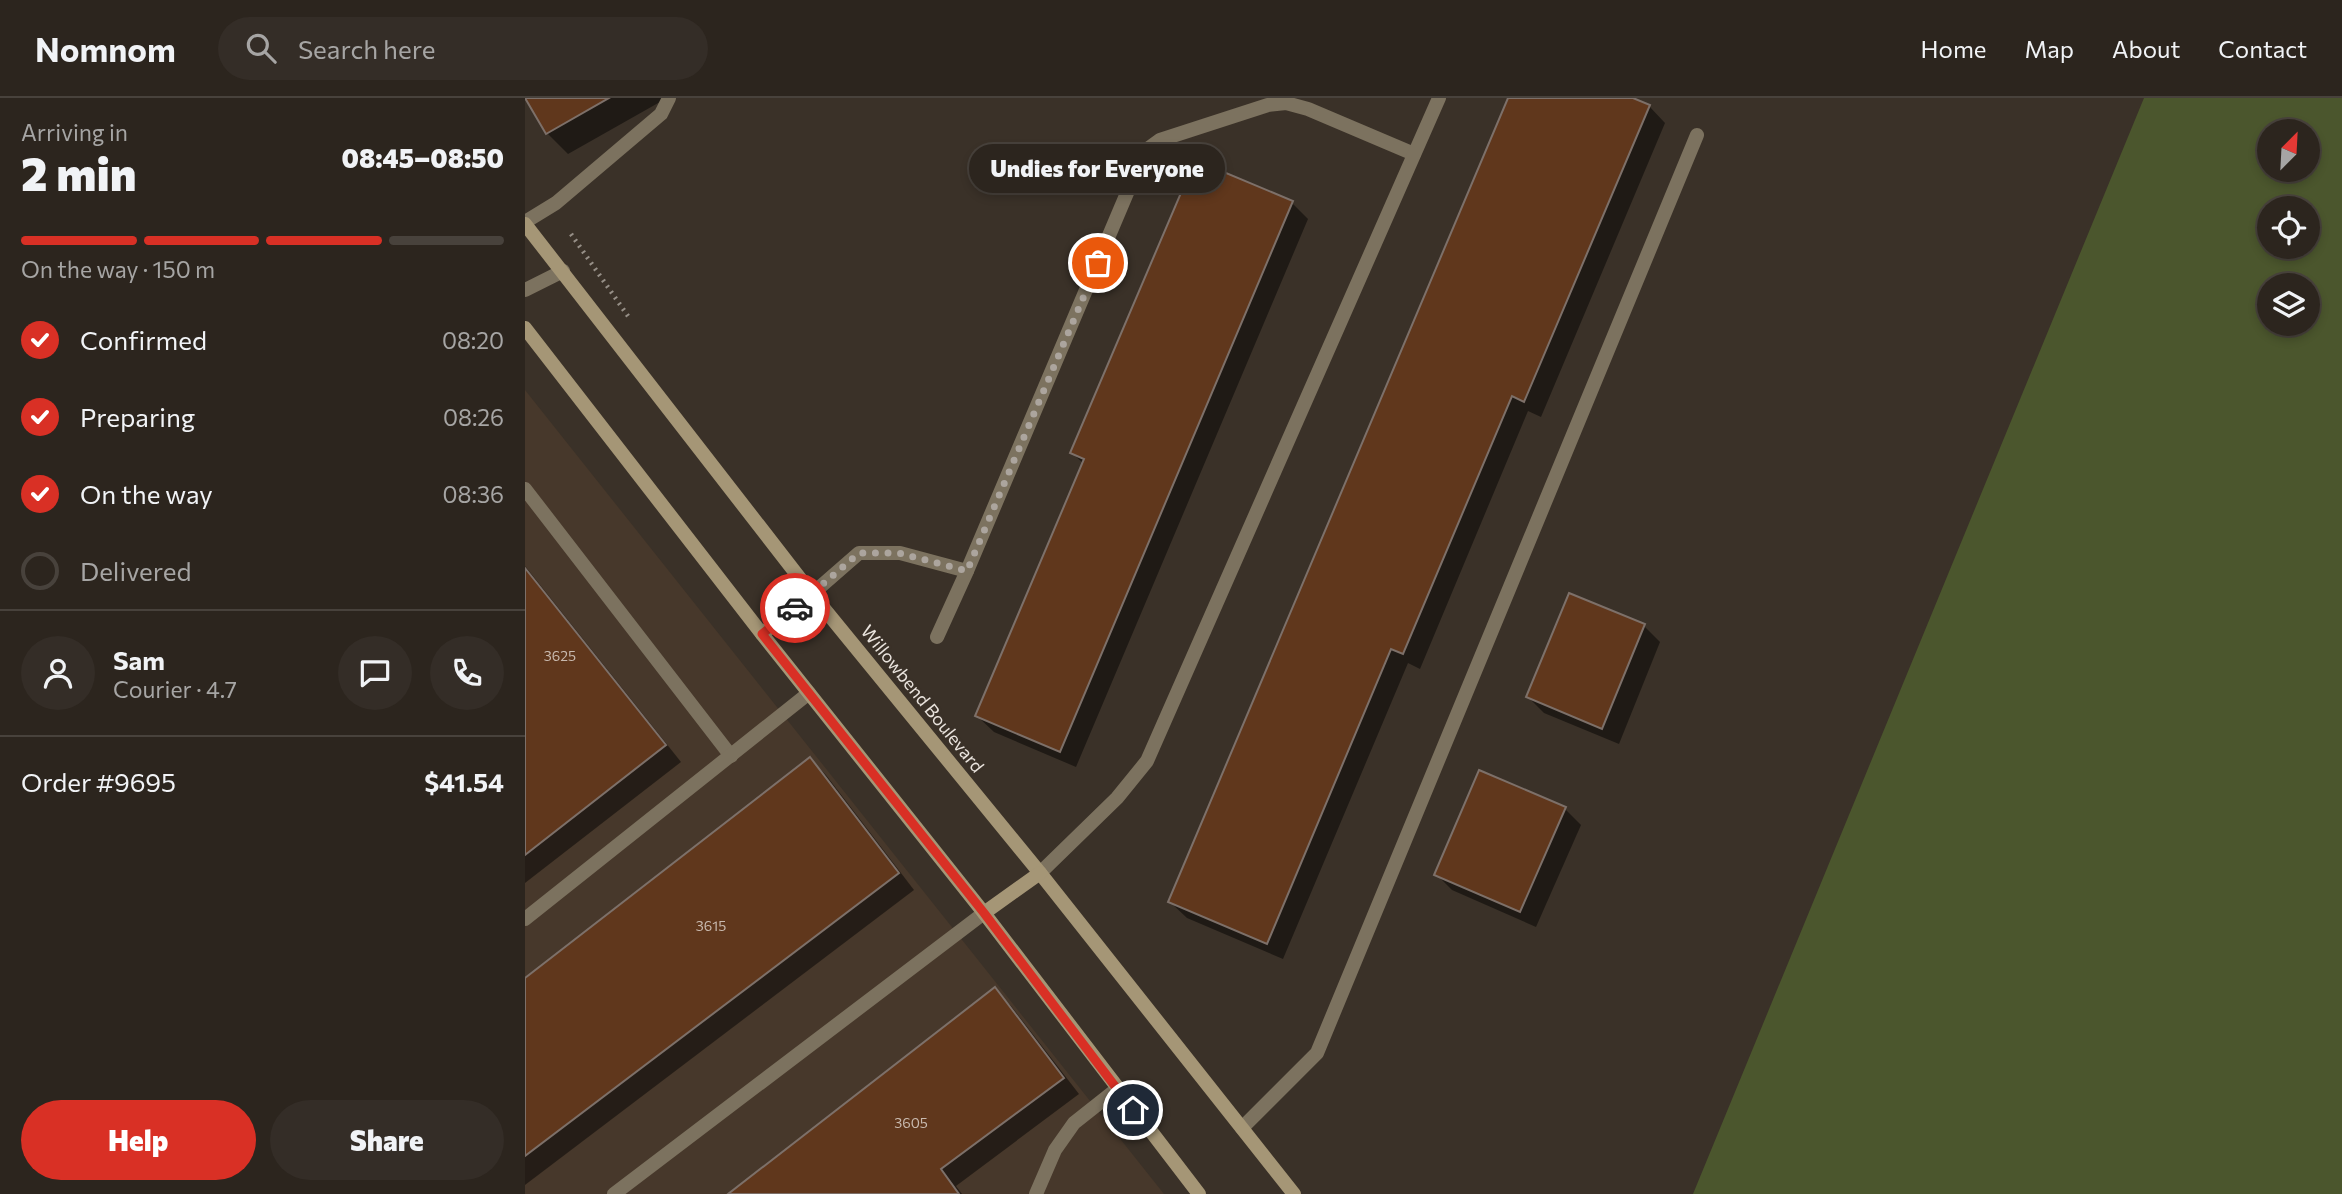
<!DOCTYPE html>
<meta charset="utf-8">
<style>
body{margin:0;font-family:Commissioner,sans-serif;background:#342d27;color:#f1f3f6;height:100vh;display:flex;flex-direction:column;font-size:26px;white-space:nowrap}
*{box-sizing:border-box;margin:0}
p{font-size:23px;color:#a6a5a4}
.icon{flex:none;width:38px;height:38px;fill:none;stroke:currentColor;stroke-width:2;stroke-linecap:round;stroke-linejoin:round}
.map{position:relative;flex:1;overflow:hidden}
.panel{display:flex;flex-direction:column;background:#2c251e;width:525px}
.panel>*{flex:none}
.needle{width:46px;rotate:24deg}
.tools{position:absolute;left:1732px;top:21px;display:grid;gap:14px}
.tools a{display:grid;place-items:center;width:63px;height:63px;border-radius:50%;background:#2c251e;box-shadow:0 4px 10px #0003,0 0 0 2px #48423c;font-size:35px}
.pin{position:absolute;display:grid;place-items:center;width:60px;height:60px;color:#fff;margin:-30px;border:4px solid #fff;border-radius:50%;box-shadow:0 2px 7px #0007}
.courier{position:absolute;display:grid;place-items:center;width:70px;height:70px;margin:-35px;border:5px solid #d93025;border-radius:50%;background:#fff;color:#222;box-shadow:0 2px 9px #0007}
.bubble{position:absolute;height:49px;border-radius:24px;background:#2c251e;box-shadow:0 4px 10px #0003,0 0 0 2px #48423c;font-size:23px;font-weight:800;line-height:49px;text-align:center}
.head em{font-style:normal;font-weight:800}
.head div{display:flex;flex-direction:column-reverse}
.head{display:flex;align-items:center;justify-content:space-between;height:119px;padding:0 21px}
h1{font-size:46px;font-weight:800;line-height:52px}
.bar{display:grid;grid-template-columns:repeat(4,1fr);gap:10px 7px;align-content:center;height:84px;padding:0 21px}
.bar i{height:9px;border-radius:5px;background:#48423c}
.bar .on{background:#d93025}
.bar p{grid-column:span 4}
.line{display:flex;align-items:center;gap:18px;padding:0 21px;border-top:2px solid #48423c}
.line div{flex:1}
.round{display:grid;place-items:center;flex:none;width:74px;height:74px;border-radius:37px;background:#342d27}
ol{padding:0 21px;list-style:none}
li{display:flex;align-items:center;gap:21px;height:77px}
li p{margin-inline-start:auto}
li .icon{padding:7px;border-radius:50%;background:#d93025;color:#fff;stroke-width:4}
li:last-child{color:#a6a5a4}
li i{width:38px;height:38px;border:4px solid #48423c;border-radius:50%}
.button{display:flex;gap:14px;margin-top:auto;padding:14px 21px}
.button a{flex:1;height:80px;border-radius:42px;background:#d93025;color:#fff;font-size:28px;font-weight:800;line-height:80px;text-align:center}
.button a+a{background:#342d27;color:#f1f3f6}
header{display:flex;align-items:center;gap:42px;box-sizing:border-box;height:98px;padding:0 35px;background:#2c251e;border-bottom:2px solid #48423c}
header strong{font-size:33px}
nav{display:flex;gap:38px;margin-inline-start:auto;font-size:24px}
.search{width:490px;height:63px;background:#342d27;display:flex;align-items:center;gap:18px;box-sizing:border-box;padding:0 24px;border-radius:38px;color:#a6a5a4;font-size:26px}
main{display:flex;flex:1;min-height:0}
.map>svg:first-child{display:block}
.built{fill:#47382b}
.green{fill:#4b562d;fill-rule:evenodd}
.shadow{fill:#0007}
.building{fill:#60371c;stroke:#7d7069;stroke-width:2}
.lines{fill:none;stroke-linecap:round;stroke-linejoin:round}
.path{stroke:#968f87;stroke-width:4.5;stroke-dasharray:2 5;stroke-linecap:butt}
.lane{stroke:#7c725f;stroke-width:14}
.street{stroke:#7c725f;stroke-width:14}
.secondary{stroke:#a59676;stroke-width:14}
.done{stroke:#aca59e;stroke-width:7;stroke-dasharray:0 12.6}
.route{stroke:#d93025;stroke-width:9}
.labels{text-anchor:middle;stroke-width:5;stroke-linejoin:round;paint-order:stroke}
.number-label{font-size:14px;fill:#c8b9ae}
.street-label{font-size:18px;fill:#eae4de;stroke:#3a3128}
</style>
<header>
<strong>Nomnom</strong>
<div class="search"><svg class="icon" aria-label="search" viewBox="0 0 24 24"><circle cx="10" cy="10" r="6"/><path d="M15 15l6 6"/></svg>Search here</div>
<nav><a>Home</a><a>Map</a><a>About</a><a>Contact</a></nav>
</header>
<main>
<section class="panel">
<div class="head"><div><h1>2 min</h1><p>Arriving in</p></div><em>08:45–08:50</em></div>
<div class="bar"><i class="on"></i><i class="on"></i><i class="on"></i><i></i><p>On the way · 150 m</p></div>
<ol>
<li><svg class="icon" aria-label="check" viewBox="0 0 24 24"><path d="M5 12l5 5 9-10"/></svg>Confirmed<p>08:20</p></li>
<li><svg class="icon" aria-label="check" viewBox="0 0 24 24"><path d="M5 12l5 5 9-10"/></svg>Preparing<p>08:26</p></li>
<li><svg class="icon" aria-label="check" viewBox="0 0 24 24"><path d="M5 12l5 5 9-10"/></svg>On the way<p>08:36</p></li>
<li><i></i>Delivered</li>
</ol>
<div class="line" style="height:126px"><a class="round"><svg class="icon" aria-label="person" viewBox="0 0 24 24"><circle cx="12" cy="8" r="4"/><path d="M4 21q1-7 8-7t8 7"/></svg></a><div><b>Sam</b><p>Courier · 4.7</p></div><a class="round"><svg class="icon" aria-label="chat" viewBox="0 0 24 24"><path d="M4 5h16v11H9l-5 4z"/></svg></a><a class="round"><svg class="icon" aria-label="phone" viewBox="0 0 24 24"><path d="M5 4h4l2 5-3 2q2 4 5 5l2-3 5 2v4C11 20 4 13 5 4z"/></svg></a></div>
<div class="line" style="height:91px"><div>Order #9695</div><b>$41.54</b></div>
<div class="button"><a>Help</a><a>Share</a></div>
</section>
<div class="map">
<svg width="1817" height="1096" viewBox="0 0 1817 1096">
<rect width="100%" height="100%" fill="#3a3128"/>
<path class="built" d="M0 292 639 1096H0Z"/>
<path class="green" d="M1619 0H1817V1096H1168ZM1745 33H1783V72H1745ZM1745 110H1783V149H1745ZM1745 187H1783V226H1745Z"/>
<g class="shadow">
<path d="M2 0H142L43 56 22 35Z"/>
<path d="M984 0H1104L1124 8 1140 25 1016 319 1003 313 895 571 883 565 758 861 662 820 645 804Z"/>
<path d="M767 105 783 121 551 669 469 634 452 618 559 366 547 355Z"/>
<path d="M0 468 156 664 0 785Z"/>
<path d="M1119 528 1135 544 1094 646 1019 615 1003 599Z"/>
<path d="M285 661 301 677 389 792 0 1087V883Z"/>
<path d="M1040 711 1056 727 1011 829 927 792 911 776Z"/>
<path d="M470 892 486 908 554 996 431 1088 437 1096H206Z"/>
</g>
<g class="building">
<path d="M0 0H84L21 36Z"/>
<path d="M983 0H1108L1125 7 999 304 987 298 878 556 866 551 742 846 643 804Z"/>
<path d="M670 62 768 103 535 654 450 618 559 361 545 355Z"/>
<path d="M0 470 141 647 0 757Z"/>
<path d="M1044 495 1120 526 1077 631 1001 599Z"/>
<path d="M285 659 374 775 0 1058V880Z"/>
<path d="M954 672 1041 709 995 814 909 777Z"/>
<path d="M470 889 539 980 416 1071 434 1096H203Z"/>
</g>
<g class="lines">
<path class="path" d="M46 136 105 221"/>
<g class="lane">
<path d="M0 124 31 105 136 16 144 0"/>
<path d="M0 391 206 658"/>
<path d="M287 496 334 455H375L442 473"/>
<path d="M412 539 442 473 616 62 624 50 635 42 743 7 761 5 783 11 889 56"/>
<path d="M515 775 592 700 622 663 914 0"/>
<path d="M0 821 284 595"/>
<path d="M717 1030 792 955 1172 37"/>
<path d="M89 1096 459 815"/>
<path d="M511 1096 530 1052 549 1025 592 991"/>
</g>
<path class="street" d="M0 192 38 173"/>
<g class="secondary">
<path d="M0 126 287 496 515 775 769 1096"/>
<path d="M0 230 237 536 459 815 674 1096"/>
<path d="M237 536 287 496"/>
<path d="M459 815 515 775"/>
</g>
</g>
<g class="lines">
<path class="done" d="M270 510 334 455H374L442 473 573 165"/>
<path class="route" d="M270 510 237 536 459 815 608 1012"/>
</g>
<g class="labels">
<g class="number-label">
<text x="35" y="563">3625</text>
<text x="186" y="833">3615</text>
<text x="386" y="1030">3605</text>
</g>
<g class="street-label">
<text transform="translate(397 601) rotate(51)" y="6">Willowbend Boulevard</text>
</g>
</g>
</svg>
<div class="tools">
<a><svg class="needle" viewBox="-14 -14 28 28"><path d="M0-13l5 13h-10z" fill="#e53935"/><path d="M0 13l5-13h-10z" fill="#a6a5a4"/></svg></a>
<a><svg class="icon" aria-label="locate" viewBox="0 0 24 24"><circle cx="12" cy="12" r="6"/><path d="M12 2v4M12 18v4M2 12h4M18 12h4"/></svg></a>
<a><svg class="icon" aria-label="layers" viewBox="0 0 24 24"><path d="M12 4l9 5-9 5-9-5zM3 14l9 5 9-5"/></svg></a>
</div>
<div class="pin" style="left:573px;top:165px;background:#ea580c"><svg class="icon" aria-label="bag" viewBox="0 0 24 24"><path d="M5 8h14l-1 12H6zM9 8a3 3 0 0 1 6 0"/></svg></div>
<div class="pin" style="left:608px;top:1012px;background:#1f2937"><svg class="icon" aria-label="home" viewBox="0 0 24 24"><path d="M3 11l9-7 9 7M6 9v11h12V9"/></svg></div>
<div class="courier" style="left:270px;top:510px"><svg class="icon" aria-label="car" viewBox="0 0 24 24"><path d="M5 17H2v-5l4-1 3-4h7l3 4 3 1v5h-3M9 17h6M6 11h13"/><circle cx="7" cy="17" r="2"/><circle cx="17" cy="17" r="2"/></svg></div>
<div class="bubble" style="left:444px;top:46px;width:256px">Undies for Everyone</div>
</div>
</main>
